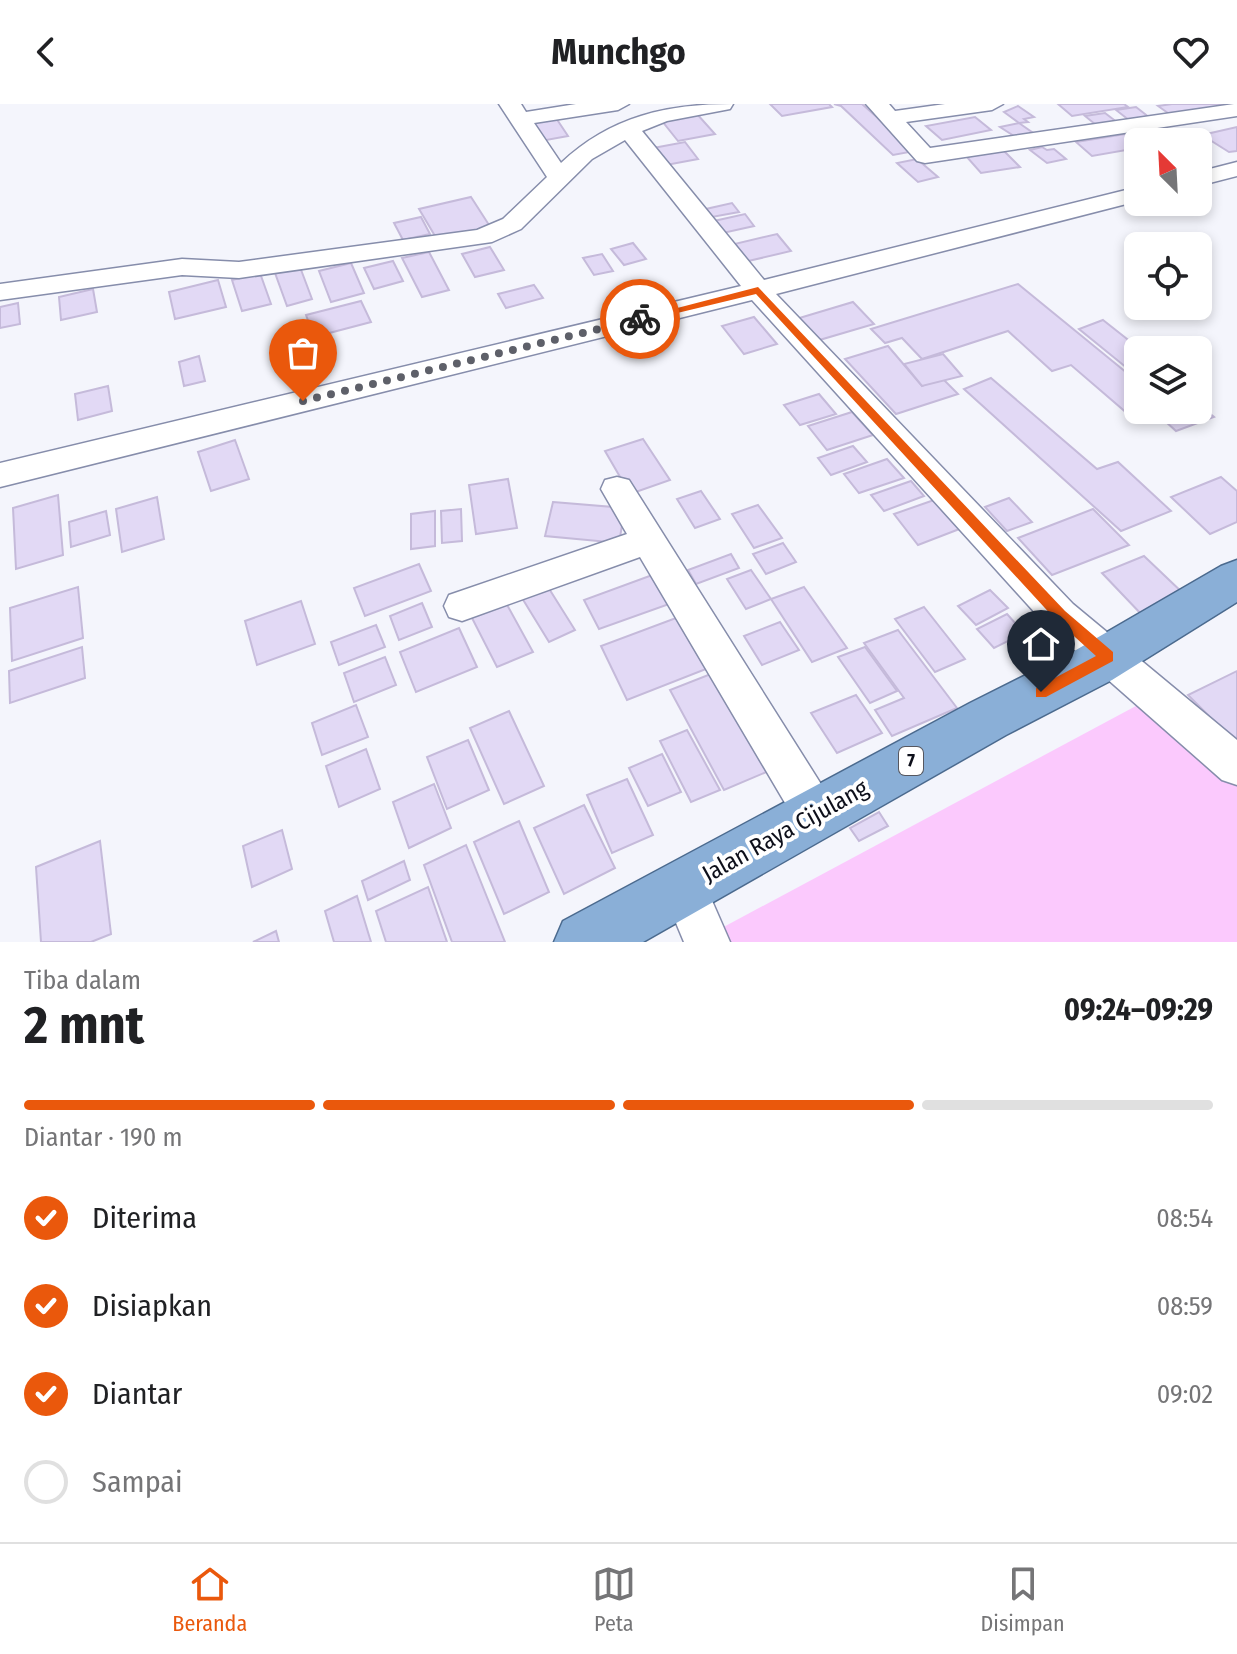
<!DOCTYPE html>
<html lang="id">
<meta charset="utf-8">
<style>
body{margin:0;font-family:"Fira Sans Condensed",sans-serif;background:#f6f6f6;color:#202124;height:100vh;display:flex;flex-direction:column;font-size:30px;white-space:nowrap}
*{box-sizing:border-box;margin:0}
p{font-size:26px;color:#757577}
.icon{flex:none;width:44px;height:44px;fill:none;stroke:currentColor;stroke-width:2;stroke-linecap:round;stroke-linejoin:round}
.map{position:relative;height:838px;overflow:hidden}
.details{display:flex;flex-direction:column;background:#fff;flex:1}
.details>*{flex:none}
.needle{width:52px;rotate:336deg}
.controls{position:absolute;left:1124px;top:24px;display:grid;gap:16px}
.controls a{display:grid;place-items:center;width:88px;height:88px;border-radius:12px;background:#fff;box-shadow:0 4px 12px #0003;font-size:40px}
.pin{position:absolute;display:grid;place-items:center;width:68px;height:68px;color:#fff;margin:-82px -34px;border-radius:50% 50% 50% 0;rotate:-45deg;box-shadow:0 0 8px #0007}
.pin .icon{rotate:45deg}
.courier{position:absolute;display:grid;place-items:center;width:80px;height:80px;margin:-40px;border:6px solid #ea580c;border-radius:50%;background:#fff;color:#222;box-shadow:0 2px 10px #0007}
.overview em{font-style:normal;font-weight:700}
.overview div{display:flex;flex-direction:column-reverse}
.overview{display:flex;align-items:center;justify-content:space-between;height:136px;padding:0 24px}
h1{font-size:52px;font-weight:700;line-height:60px}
.bar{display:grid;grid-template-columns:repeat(4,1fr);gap:12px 8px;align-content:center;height:96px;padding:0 24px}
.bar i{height:10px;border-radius:6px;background:#e0e0e0}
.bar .selected{background:#ea580c}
.bar p{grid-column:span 4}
ol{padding:0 24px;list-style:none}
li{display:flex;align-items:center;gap:24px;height:88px}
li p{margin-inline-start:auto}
li .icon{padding:8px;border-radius:50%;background:#ea580c;color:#fff;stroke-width:4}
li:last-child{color:#757577}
li i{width:44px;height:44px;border:4px solid #e0e0e0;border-radius:50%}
header{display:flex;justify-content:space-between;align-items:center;height:104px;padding:0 24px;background:#fff;font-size:36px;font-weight:700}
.tab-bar{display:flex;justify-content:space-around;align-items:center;height:112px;border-top:2px solid #e0e0e0;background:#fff;font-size:22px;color:#757577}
.tab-bar a{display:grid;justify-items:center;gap:4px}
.tab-bar .selected{color:#ea580c}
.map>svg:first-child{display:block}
.green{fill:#fbc9fd}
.building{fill:#e2d9f5;stroke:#c5bada;stroke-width:2}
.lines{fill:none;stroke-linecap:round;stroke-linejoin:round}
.minor-casing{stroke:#868dab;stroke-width:3}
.trunk-casing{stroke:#4b6a8e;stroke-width:3}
.minor{fill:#fff;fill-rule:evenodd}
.trunk{fill:#8aafd7;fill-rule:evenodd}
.route{fill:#ea580c}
.done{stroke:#5e6069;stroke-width:8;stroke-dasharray:0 14.4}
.labels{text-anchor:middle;stroke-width:8;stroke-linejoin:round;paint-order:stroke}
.shield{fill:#fff;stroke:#56575f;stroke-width:2}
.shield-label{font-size:18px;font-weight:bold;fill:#0d0f1a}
.near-street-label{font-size:24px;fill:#0d0f1a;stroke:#fff}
</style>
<header><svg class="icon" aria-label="back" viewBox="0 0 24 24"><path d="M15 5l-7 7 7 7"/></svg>Munchgo<svg class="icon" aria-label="heart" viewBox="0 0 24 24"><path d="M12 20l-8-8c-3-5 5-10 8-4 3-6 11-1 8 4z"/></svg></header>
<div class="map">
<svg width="1237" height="838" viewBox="0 0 1237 838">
<rect width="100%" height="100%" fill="#f4f5fc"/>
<path class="green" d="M1162 588 1237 664V838H724L718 826Z"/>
<g class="building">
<path d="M770 0H829L832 3 782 12Z"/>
<path d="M834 0H862L915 47 893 51 841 2Z"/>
<path d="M1058 0H1124L1128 3 1072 12Z"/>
<path d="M1172 0H1237V4L1175 14 1158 2Z"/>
<path d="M1018 2 1034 13 1024 15 1028 18 1019 19 1004 8Z"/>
<path d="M1136 3 1154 17 1134 20 1116 6Z"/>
<path d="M1105 9 1122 22 1101 25 1085 12Z"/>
<path d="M697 10 715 30 678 37 662 17Z"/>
<path d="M975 13 991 26 942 36 926 22Z"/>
<path d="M556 14 568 32 541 37 530 19Z"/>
<path d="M1019 19 1036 31 1014 32 1000 23Z"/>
<path d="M1237 23V47L1229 48 1202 31Z"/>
<path d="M1150 26 1165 38H1138V44L1092 52 1076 38Z"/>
<path d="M685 38 698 55 661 62 648 45Z"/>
<path d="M1042 43 1047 46 1054 45 1066 55 1047 59 1030 46Z"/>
<path d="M1004 47 1020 63 981 69 966 52Z"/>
<path d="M917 55 938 73 918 78 897 59Z"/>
<path d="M471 93 491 124 438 137 419 105Z"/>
<path d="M732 99 739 108 712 113 706 105Z"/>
<path d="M745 110 754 122 723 129 714 117Z"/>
<path d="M421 113 430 130 403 136 394 119Z"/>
<path d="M777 130 791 147 740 159 726 142Z"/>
<path d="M633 139 646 155 624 161 611 145Z"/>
<path d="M490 143 504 166 475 173 462 150Z"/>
<path d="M429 148 449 186 422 193 402 154Z"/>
<path d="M602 150 613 167 594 171 583 154Z"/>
<path d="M393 157 403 177 374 185 364 164Z"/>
<path d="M351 159 364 189 331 198 319 167Z"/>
<path d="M300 163 312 195 287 202 275 169Z"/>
<path d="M260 169 271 200 242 207 232 176Z"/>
<path d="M218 176 226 203 175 215 169 188Z"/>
<path d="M1018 180 1138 278V306L1128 310 1071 261 1052 267 1008 227 922 255 902 234 885 239 871 225Z"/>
<path d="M534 181 543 194 506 204 498 190Z"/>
<path d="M93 185 97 208 61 216 59 193Z"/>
<path d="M361 197 371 218 314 233 306 211Z"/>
<path d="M853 198 874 220 816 237 796 215Z"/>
<path d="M18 199 20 220 0 224V203Z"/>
<path d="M754 213 777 240 744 250 722 222Z"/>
<path d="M1103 216 1141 246H1138V273L1079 225Z"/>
<path d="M301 230 308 250 282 257 275 237Z"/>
<path d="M888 242 922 282 941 273 958 290 896 310 845 255Z"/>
<path d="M943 250 962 272 922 282 904 260Z"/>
<path d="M199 252 205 277 184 282 179 258Z"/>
<path d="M991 274 1097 365 1118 358 1171 407 1121 427 964 285Z"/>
<path d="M108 282 112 307 78 316 75 290Z"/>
<path d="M819 290 836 310 800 321 784 301Z"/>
<path d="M1198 300 1214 313 1176 327 1153 306H1198Z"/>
<path d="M852 308 873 331 827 346 808 322Z"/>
<path d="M643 335 670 376 630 390 605 347Z"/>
<path d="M235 336 249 375 211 387 198 348Z"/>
<path d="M853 342 867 358 831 371 818 354Z"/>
<path d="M887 355 904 374 859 389 844 370Z"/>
<path d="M1221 373 1237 387V418L1210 430 1171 393Z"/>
<path d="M508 375 517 424 476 430 469 381Z"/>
<path d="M911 377 924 392 884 407 871 391Z"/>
<path d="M701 387 720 415 695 424 677 395Z"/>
<path d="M58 391 63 451 16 465 13 404Z"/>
<path d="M157 393 164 435 122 448 116 405Z"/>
<path d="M1009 394 1032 418 1007 427 985 403Z"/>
<path d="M937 395 962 424 918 441 894 410Z"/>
<path d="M553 398 625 404 619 439 545 432Z"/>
<path d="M758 401 782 434 754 444 732 410Z"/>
<path d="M461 405 462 437 442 439 441 407Z"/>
<path d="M1093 405 1129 441 1052 471 1018 434Z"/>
<path d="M106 407 110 431 71 443 69 418Z"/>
<path d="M435 407V442L411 445V410Z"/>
<path d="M783 439 796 458 766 470 753 450Z"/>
<path d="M731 450 739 464 696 480 688 466Z"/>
<path d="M1144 452 1187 493 1143 512 1102 469Z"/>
<path d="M419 460 431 487 365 512 354 484Z"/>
<path d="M751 466 771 495 746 505 727 475Z"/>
<path d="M655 470 672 499 599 525 584 496Z"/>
<path d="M78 483 83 534 12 557 10 504Z"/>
<path d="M548 483 575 526 549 538 522 494Z"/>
<path d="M804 483 847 544 812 558 771 495Z"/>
<path d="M990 486 1008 504 976 521 958 502Z"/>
<path d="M301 497 315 540 257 561 245 517Z"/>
<path d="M505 497 533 548 497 563 471 512Z"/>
<path d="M422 499 432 523 399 536 390 512Z"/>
<path d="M924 503 965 555 935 568 895 515Z"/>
<path d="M1007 510 1024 529 994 544 977 525Z"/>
<path d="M676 514 706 565 627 596 601 542Z"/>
<path d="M780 518 799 546 762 561 744 532Z"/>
<path d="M376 521 385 543 339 561 331 538Z"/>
<path d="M459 524 477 563 416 588 400 548Z"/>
<path d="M898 526 957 604 892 632 875 606 904 594 864 539Z"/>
<path d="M82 543 85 574 10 599 9 567Z"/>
<path d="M865 543 897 587 870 599 838 553Z"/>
<path d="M385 553 396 581 354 598 344 569Z"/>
<path d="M721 566 778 663 724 686 670 586Z"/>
<path d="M1237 567V640L1188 591Z"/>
<path d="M856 591 882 629 837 649 811 609Z"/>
<path d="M356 601 368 633 322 651 312 619Z"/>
<path d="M509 607 544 682 504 700 470 624Z"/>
<path d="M687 626 720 686 691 698 660 637Z"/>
<path d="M468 636 489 686 447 705 427 653Z"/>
<path d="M366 645 380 685 339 703 326 662Z"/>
<path d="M662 650 681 688 648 702 629 664Z"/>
<path d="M627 675 653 731 612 749 587 691Z"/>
<path d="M434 680 451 724 409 744 393 698Z"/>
<path d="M584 701 615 764 564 790 534 724Z"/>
<path d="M879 708 888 722 859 737 850 724Z"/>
<path d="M519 717 549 788 504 810 474 738Z"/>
<path d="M282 726 292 765 252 783 243 742Z"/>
<path d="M100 737 111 830 91 838H41L36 763Z"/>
<path d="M466 741 505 838H452L424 761Z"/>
<path d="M404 757 410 776 368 796 362 777Z"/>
<path d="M428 783 447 838H386L376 807Z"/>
<path d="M357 792 371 838H334L325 807Z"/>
<path d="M276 827 279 838H253Z"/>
</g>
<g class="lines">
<g class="minor-casing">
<g id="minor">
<path d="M499 0H521L526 8 576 0H629L618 6 534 19 561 59C611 12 667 0 733 0L730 5 667 17 642 27 764 176 1138 83V97L776 190 1073 500 1237 636V681L1222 676 1047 522 752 196 0 383V359L741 182 625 36 592 55 521 125 492 138 239 174 182 171 0 196V180L182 155 239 158 477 126 503 115 547 73Z"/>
<path d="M866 0H889L895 7 945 0H1003L992 6 906 18 930 44 1234 0H1237V12L925 59 917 57Z"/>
<path d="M1237 58V72L1198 82V68Z"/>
<path d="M617 373 629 376 831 696 837 711 831 726 816 732 801 726 640 453 462 517 449 513 444 502 449 491 627 430 601 385 605 376Z"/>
<path d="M683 761 699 767 730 838H684L661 783 667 767Z"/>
</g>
</g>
<g class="trunk-casing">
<path id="trunk" d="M1237 456V498L1112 576 1006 631 643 838H554L563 817 970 599 1076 546 1221 462Z"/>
</g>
<use href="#minor" class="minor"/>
<use href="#trunk" class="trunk"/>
</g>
<path class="route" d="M758 183 1065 507 1113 548V557L1046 593H1036V584L1096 552 1055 515 756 190 640 218 635 215Z"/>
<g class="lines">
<path class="done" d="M303 297 640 215"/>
</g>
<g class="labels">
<rect class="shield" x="899" y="643" width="24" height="28" rx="6"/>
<g class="shield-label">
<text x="911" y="663">7</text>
</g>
<g class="near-street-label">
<text transform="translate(785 727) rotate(-29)" y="8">Jalan Raya Cijulang</text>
</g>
</g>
</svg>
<div class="controls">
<a><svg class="needle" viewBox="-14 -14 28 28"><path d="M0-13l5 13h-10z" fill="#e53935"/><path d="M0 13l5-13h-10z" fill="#757577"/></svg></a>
<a><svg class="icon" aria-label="locate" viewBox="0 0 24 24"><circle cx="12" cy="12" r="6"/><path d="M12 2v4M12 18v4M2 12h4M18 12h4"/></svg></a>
<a><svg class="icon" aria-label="layers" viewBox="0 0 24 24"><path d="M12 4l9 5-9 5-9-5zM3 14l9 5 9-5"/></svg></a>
</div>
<div class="pin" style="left:303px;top:297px;background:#ea580c"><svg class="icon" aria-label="bag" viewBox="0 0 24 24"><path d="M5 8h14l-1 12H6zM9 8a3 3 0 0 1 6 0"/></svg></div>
<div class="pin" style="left:1041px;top:588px;background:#1f2937"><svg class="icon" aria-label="home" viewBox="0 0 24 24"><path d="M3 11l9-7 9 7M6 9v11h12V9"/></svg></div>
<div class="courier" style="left:640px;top:215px"><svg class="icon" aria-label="bike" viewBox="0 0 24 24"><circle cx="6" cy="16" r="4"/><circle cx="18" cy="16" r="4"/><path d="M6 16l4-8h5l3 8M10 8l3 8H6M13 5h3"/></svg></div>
</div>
<section class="details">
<div class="overview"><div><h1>2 mnt</h1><p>Tiba dalam</p></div><em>09:24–09:29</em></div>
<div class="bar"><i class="selected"></i><i class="selected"></i><i class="selected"></i><i></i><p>Diantar · 190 m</p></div>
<ol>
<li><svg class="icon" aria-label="check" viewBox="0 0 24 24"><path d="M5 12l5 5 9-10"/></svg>Diterima<p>08:54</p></li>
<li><svg class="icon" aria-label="check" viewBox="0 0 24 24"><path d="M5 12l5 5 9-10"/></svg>Disiapkan<p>08:59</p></li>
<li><svg class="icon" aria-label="check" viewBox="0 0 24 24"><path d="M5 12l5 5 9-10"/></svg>Diantar<p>09:02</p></li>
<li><i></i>Sampai</li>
</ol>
</section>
<nav class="tab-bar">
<a class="selected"><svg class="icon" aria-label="home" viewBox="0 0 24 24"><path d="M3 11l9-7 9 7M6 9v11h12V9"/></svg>Beranda</a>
<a><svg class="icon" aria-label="map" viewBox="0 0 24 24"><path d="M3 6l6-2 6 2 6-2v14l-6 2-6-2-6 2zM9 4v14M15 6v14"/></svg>Peta</a>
<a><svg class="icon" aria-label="saved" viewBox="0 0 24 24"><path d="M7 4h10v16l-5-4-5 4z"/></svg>Disimpan</a>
</nav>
